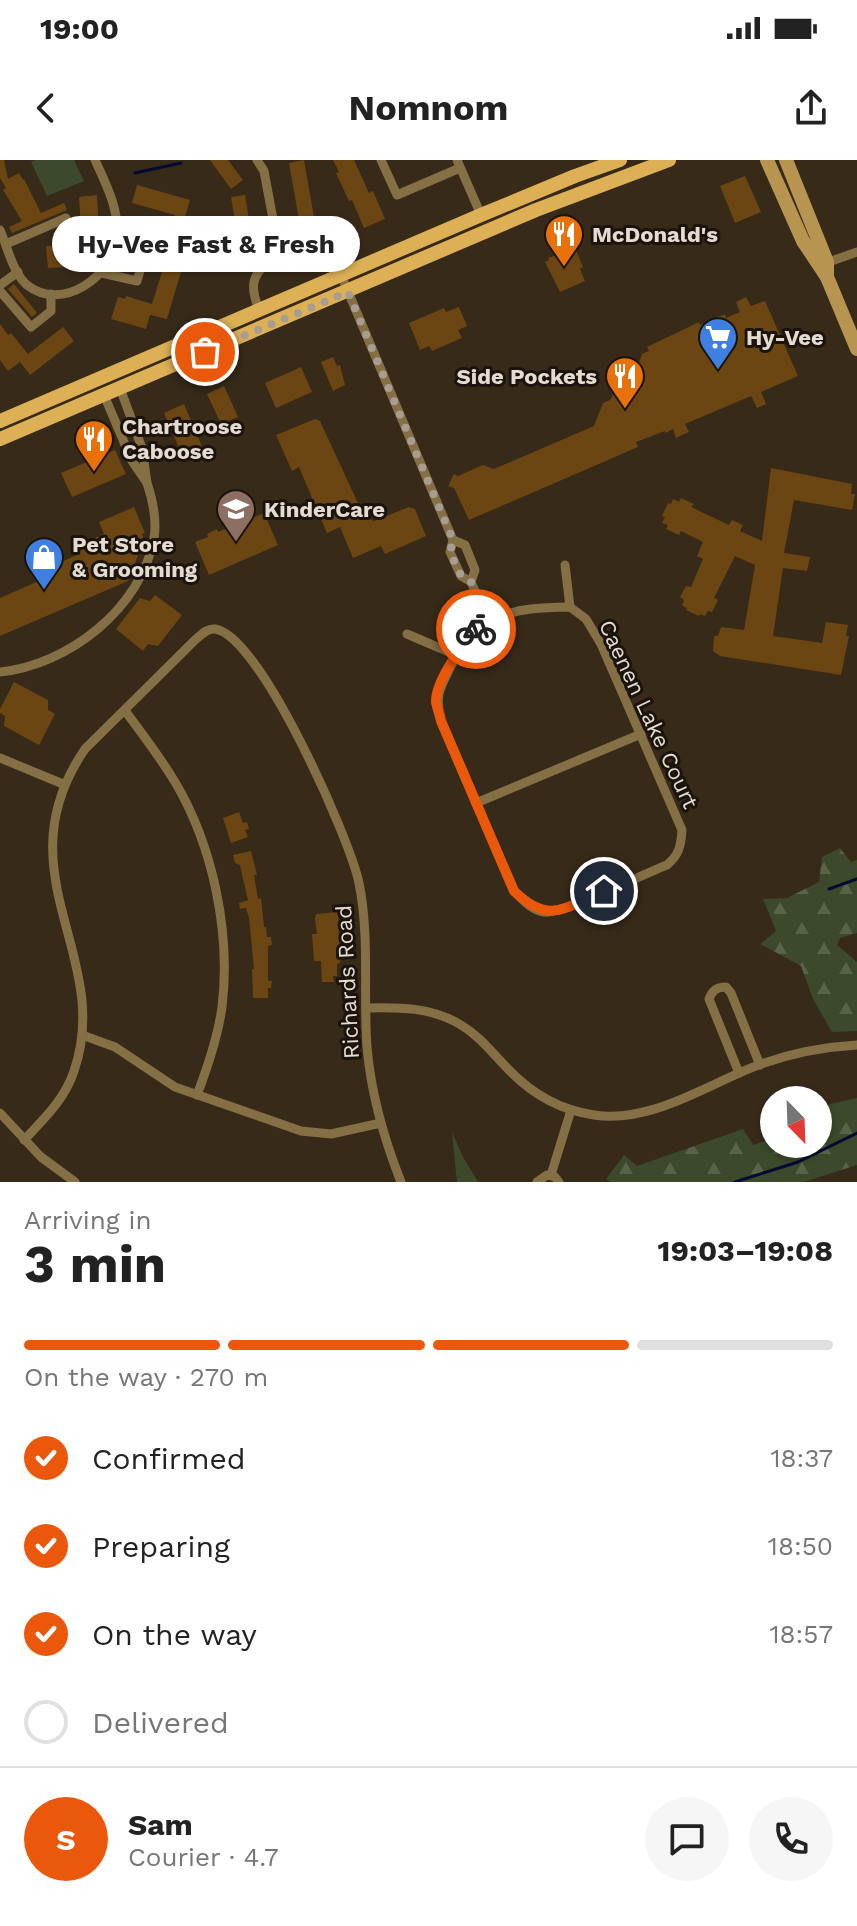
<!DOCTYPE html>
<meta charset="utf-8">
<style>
body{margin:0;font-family:"Work Sans",sans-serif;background:#f6f6f6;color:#222;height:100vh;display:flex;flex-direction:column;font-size:30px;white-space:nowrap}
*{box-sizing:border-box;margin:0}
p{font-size:26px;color:#767676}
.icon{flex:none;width:44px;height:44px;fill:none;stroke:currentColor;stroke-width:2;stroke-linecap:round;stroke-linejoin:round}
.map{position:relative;height:1022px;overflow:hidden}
.panel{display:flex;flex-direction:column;background:#fff;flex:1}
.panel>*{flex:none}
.needle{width:52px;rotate:157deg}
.buttons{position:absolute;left:760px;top:926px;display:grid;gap:16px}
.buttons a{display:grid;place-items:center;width:72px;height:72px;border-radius:50%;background:#fff;box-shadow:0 2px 6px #0004;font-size:40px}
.pin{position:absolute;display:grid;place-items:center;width:68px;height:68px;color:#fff;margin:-34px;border:4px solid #fff;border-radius:50%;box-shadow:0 2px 8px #0007}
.courier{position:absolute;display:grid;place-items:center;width:80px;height:80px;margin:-40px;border:6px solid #ea580c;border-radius:50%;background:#fff;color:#222;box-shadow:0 2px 10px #0007}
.bubble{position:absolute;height:56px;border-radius:28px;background:#fff;box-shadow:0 2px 6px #0004;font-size:26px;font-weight:700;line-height:56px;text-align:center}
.headline em{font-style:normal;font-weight:700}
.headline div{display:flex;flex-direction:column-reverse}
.headline{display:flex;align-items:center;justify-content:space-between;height:136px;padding:0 24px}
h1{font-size:52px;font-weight:700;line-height:60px}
.bar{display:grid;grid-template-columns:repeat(4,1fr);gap:12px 8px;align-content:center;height:96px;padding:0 24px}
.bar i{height:10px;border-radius:6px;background:#e0e0e0}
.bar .on{background:#ea580c}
.bar p{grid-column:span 4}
.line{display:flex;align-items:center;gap:20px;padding:0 24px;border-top:2px solid #e0e0e0}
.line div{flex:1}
.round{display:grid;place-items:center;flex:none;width:84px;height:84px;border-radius:42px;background:#f6f6f6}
ol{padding:0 24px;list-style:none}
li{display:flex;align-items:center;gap:24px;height:88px}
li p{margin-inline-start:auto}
li .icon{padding:8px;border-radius:50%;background:#ea580c;color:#fff;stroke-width:4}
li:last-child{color:#767676}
li i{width:44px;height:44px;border:4px solid #e0e0e0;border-radius:50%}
.status{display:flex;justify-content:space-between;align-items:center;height:56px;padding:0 40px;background:#fff;direction:ltr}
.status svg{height:22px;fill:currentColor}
header{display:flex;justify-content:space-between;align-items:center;height:104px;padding:0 24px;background:#fff;font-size:36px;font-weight:700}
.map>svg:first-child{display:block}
.forest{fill:url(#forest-firs)}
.green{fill:#3c492a}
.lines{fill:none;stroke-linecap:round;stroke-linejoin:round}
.stream{stroke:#010b34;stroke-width:3}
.building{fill:#6b4612}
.minor{stroke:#856f45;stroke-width:9}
.secondary{stroke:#b7944f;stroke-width:14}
.primary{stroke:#ddb055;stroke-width:14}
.done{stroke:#a79d91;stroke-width:8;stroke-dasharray:0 14.4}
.route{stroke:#ea580c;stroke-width:10}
.labels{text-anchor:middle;stroke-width:6;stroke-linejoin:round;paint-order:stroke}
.poi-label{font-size:22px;font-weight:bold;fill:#e4dbd1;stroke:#1a140c;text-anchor:start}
.street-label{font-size:22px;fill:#e4dbd1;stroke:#1a140c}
</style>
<div class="status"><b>19:00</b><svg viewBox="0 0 49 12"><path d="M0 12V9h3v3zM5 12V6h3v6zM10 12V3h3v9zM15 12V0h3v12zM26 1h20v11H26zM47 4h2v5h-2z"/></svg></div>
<header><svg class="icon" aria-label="back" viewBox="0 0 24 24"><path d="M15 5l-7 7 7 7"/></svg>Nomnom<svg class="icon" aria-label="share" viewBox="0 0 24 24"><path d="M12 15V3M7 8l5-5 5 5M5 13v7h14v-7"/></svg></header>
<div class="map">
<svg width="857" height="1022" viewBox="0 0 857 1022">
<defs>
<pattern id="forest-firs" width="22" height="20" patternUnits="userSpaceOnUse" patternTransform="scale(2)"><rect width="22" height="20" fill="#3c492a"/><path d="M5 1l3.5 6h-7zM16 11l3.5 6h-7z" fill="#586348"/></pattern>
</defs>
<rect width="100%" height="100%" fill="#372a19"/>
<g class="forest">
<path d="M840 688 851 702 857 700V773L840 778 837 785 857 802V871L832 872 813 839 801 806 760 784 776 771 763 739 787 738 819 722 822 697Z"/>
<path d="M857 938V1005L804 1022H611L606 1019 624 995 637 1006 743 969 753 985 774 978V984H818V947Z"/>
<path d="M452 972 463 997 478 1022H457Z"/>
</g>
<path class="green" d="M35 0H74L84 21 47 36 31 2Z"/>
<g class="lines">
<g class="stream">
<path d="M135 13 181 3"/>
<path d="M829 729 857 719"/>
<path d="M735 1022 798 1002 857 973"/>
</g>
</g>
<g class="building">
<path d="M0 0H4L8 19 19 13 23 20 24 19 41 53 64 43 67 50 12 73 9 67 22 61 3 30 6 28 0 18Z"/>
<path d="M210 0H228L243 20 231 29Z"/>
<path d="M304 0 320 91 305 94 289 3Z"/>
<path d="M333 0H354L369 33 373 31 385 59 364 68 352 40 349 41 336 13 339 12Z"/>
<path d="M745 16 761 52 735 63 720 26Z"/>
<path d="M137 25 190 40 185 57 200 61 190 96 186 95 167 159 150 155 146 169 111 159 118 137 125 139 126 136 152 144 169 90 170 82 167 81 175 55 132 43Z"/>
<path d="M97 35 100 90 83 91 84 106 48 108 46 86H54V83H82L79 37Z"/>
<path d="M245 35 253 84 239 86 231 37Z"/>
<path d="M137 75 142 76 132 112 126 111Z"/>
<path d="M575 88 583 107 580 109 585 121 560 132 545 102 549 100 548 98Z"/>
<path d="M14 124 37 153 32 157 8 129Z"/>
<path d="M746 137 751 146 765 141 798 216 761 232 766 244 757 248 751 236 685 264 689 272 676 278 673 269 665 273V271L636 282 638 287 469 360 454 328 448 326 454 314 458 316 483 305 494 309 594 266 603 243 610 240 614 232 643 219 638 206 642 194 649 191 647 187 699 162 700 165 725 154 726 158 740 152 736 142Z"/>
<path d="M459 147 467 166 458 170 462 178 432 191 429 186 420 190 409 163 444 148 446 152Z"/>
<path d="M0 164 8 175 11 173 28 194 63 167 74 181 30 215 20 202 8 211 0 200Z"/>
<path d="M333 197 337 206 340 205 345 225 333 231 321 202Z"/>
<path d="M301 207 312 232 276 248 265 223Z"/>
<path d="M224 226 238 257 221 264 207 234Z"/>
<path d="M184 244 203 289 183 297 164 253Z"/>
<path d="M315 259 320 261 364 356 374 361 409 347 415 349 426 376 385 394 381 386 353 398 340 367 327 373 299 307 292 311 276 275Z"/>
<path d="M115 290 126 314 72 337 61 313Z"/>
<path d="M771 308 852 324 851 334H855L852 350 794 340 784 393 810 397 807 411 783 408 773 476 822 483 826 462 848 465 846 476H849L841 515 720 496 713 491 714 476H718L721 467 744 470 755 405 735 396 714 438 718 440 712 452 708 451 705 456 700 454 699 456 686 450 687 448 682 445 684 440 680 437 686 426 691 427 703 399 697 396 703 382 681 371 679 375 666 369 668 365 662 363 665 357 662 356 668 343 671 344 673 339 679 342 681 338 694 344 691 347 729 365 732 360 743 365 740 371 762 381Z"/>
<path d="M134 347 145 373 142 374 144 380 128 421 0 476V438L50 416 54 405 77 395 81 384 104 374 99 362Z"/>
<path d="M264 353 278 385 209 415 195 382 208 377 207 374 217 369 218 372Z"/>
<path d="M155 435 182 455 158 486 148 484 143 491 116 469 140 438 150 441Z"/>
<path d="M14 522 48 540V550L55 554 39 585 4 566 5 556 0 553V549Z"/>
<path d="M239 652 243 663 247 662 249 669 245 670 248 677 231 683 223 658Z"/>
<path d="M251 691 257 715H254L258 739 261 738 264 767H266L267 777H271L272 785 268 786V821H272L271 828H268V838H253L252 809H254L249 758 246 748 240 749 239 743 248 740 240 705 235 703 233 695Z"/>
<path d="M338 752 340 803 337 804V816H333L334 822H322L321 801H314L312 774H317L315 759 316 754Z"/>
</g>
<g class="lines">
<g class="minor">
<path d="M257 0 264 11 278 86C260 114 245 114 259 150"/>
<path d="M381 0 397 35 460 8"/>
<path d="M457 0 481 55"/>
<path d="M0 70C7 86 13 113 27 125 62 153 114 116 117 76 119 49 106 24 95 0"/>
<path d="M6 84 66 58"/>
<path d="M823 104 857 92"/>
<path d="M102 113 137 121 152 70 116 61"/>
<path d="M341 115 453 380 450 392 461 416 471 422 488 460"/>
<path d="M0 125 18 112"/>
<path d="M0 131 31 167 51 151V134"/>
<path d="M104 235 132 301 147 323 142 288 120 228"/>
<path d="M453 380 465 385 475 410 471 422"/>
<path d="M565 405 570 447"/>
<path d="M570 447 586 459 601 484 682 670C681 686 679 695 667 705 643 714 563 754 544 752 531 750 523 740 514 731L441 561C435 536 439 530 450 508 477 452 513 448 570 447Z"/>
<path d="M407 474 456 495"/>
<path d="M0 512C68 505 141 449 154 378 157 360 153 341 147 323"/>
<path d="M126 552C143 575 160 597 175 622 213 686 231 773 222 847 218 877 208 906 197 935"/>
<path d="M0 598 63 624"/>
<path d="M476 643 641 574"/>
<path d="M366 848C399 847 432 847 461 865 481 877 493 894 509 910 533 935 560 950 594 955 652 964 709 923 761 904 792 893 824 887 857 885"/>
<path d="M82 875 115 887 175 927 301 971 331 974 381 963"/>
<path d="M739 913 709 839C712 831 716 827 726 827L731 833 760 905"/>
<path d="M0 953 41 997 75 1022"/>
<path d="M24 980C44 959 65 939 74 911 114 796 0 713 85 589L195 480C201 475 207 468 215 469 260 475 350 679 359 723 370 777 363 833 367 887 371 934 384 979 401 1022"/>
<path d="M551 1015 571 950"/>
<path d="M537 1022 547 1015 555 1017 559 1022"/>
</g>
<g class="secondary">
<path d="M767 0 803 81 827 117 857 189"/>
<path d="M786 0 827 102V117"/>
</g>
<g class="primary">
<path d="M0 261 481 55 575 16 620 0"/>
<path d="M0 279 536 50 669 0"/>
</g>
</g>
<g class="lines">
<path class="done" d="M205 192 348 132 453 380 450 392 461 416 471 422 488 460 476 469"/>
<path class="route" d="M476 469C463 484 435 522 436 542 437 548 440 555 441 561L514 731C549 765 564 748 604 731"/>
</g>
<defs>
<g id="restaurant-pin" transform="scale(2)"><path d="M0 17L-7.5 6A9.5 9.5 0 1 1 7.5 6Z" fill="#e8710a" stroke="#1a140c"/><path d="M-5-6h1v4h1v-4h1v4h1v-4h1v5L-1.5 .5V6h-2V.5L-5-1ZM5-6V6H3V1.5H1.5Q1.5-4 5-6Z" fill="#fff"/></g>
<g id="supermarket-pin" transform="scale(2)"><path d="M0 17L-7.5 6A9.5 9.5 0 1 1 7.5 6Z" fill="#3f7fe0" stroke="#1a140c"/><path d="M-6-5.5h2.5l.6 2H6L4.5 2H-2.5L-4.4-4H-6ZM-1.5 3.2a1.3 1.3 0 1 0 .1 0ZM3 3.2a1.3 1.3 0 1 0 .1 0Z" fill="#fff"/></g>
<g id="school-pin" transform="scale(2)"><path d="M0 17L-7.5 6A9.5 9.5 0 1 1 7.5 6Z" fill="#8d6e63" stroke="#1a140c"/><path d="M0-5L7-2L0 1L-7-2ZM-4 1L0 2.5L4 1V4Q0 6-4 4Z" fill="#fff"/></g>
<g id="shop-pin" transform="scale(2)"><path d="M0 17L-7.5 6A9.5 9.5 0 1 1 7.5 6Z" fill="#3f7fe0" stroke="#1a140c"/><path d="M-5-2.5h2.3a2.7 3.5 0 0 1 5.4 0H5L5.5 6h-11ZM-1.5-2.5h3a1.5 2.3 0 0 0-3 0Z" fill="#fff"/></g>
</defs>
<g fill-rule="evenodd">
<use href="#restaurant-pin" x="564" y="74"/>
<use href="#supermarket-pin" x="718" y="177"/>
<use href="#restaurant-pin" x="625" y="216"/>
<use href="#restaurant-pin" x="94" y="279"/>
<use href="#school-pin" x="236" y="349"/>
<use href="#shop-pin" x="44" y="397"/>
</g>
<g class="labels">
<g class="poi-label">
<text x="592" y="82">McDonald's</text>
<text x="746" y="185">Hy-Vee</text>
<text x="597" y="224" text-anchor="end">Side Pockets</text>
<text x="122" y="274">Chartroose<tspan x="122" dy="25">Caboose</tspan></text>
<text x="264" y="357">KinderCare</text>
<text x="72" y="392">Pet Store<tspan x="72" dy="25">&amp; Grooming</tspan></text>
</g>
<g class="street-label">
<text transform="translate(649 554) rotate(65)" y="8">Caenen Lake Court</text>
<text transform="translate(347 822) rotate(-93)" y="8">Richards Road</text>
</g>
</g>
</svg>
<div class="buttons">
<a><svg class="needle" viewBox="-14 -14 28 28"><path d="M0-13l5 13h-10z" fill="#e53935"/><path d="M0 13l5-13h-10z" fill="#767676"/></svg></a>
</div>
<div class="pin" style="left:205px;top:192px;background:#ea580c"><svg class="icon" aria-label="bag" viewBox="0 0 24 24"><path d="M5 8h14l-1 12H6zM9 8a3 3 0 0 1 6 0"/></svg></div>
<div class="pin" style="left:604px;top:731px;background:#1f2937"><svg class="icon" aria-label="home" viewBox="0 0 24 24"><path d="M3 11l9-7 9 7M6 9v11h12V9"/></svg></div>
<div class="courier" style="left:476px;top:469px"><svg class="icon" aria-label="bike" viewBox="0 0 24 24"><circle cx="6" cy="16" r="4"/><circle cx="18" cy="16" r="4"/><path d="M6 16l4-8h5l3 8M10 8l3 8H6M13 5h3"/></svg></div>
<div class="bubble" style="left:52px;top:56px;width:308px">Hy-Vee Fast &amp; Fresh</div>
</div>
<section class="panel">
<div class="headline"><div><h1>3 min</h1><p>Arriving in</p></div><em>19:03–19:08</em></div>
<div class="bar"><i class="on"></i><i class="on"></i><i class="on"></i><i></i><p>On the way · 270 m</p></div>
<ol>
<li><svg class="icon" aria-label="check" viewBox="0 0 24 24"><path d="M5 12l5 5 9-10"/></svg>Confirmed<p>18:37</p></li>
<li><svg class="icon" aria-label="check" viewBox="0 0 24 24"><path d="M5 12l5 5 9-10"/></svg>Preparing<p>18:50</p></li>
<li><svg class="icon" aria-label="check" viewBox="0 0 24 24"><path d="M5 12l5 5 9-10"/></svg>On the way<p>18:57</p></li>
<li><i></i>Delivered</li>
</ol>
<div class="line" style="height:144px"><b class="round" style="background:#ea580c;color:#fff">S</b><div><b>Sam</b><p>Courier · 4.7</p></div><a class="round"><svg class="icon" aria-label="chat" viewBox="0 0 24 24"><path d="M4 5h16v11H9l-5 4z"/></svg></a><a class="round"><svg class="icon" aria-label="phone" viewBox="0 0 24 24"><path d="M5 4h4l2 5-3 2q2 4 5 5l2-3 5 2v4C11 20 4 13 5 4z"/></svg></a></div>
</section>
